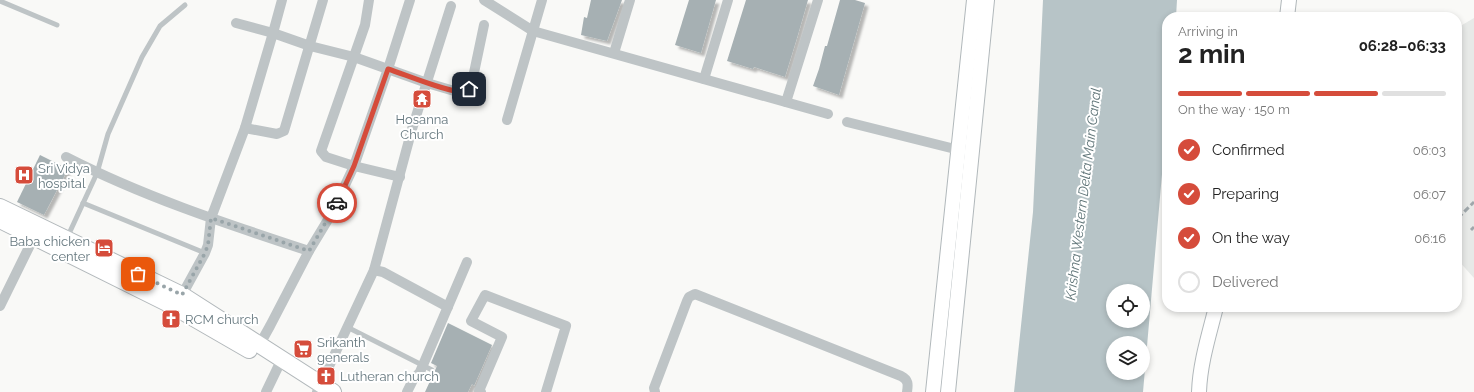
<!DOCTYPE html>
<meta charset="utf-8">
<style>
body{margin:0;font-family:Raleway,sans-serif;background:#f6f6f6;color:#222;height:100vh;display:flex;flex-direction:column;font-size:15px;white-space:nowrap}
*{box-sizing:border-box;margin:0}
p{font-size:13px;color:#767676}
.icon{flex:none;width:22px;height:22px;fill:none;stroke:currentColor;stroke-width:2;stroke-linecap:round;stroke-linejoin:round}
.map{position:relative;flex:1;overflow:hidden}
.drawer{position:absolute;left:1162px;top:12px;width:300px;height:300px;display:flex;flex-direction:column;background:#fff;border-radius:16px;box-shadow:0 2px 6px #0003}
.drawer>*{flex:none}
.controls{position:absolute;left:1106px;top:284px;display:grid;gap:8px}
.controls a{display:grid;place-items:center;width:44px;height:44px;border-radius:50%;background:#fff;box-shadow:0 2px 6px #0003;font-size:20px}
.pin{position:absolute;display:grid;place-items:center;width:34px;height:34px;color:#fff;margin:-17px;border-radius:8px;box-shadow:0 2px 6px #0006}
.courier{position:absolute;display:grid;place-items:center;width:40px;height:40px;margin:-20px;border:3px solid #d54c3b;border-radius:50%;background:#fff;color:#222;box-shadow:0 1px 5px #0007}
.head em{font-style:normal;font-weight:700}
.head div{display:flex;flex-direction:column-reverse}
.head{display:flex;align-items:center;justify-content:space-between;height:68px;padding:0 16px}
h1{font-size:26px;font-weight:700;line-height:30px}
.bar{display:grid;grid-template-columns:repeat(4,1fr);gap:6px 4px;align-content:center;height:48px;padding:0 16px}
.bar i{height:5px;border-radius:3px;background:#e0e0e0}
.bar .current{background:#d54c3b}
.bar p{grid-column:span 4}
ol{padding:0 16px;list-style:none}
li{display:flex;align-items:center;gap:12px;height:44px}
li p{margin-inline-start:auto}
li .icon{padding:4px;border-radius:50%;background:#d54c3b;color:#fff;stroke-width:4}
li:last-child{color:#767676}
li i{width:22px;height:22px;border:2px solid #e0e0e0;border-radius:50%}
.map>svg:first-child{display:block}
.built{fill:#e7e9e7}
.water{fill:#b7c4c7;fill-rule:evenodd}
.building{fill:#a6b0b3;filter:url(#shadow)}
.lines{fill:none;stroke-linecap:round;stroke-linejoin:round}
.secondary-casing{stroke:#b1b8bb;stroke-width:16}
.primary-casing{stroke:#b2b8bb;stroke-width:18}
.lane{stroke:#bec4c6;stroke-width:5}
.street{stroke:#bec4c6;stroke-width:10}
.secondary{stroke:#fff;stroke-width:14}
.primary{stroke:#fff;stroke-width:16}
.rail{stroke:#9fa7ab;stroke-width:3;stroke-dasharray:6 3;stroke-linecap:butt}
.done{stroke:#99a5a9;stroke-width:4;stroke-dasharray:0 7.2}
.route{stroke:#d54c3b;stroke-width:5}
.labels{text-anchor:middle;stroke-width:4;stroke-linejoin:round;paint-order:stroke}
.poi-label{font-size:13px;fill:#66787f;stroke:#fff;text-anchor:start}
.water-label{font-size:14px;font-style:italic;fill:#617679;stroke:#fff}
</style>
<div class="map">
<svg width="1474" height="392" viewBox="0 0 1474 392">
<defs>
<filter id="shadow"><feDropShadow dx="3.5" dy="3.5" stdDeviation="1" flood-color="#0004"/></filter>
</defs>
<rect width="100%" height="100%" fill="#f9f9f7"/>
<path class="built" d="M1474 18V278L1457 259V28Z"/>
<path class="water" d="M1043 0H1177L1176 17H1167V117L1143 392H1014L1033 212ZM1113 291H1143V321H1113ZM1113 343H1143V373H1113Z"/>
<g class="building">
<path d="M591 0H622L607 41 581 35 584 17 587 18Z"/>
<path d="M689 0H716L701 53 675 45Z"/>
<path d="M746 0H808L797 38 785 77 754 67 753 69 727 61Z"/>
<path d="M840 0H855L865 3 839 95 813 86 819 69 825 46H827Z"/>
<path d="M40 155 68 169 44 215 17 202Z"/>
<path d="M448 323 492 345 474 386 472 384 468 392H425L437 366 431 363Z"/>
</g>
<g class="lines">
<g class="secondary-casing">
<g id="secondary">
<path d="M1287 17 1289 0"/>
<path d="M933 392 974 0"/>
<path d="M948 392 987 0"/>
<path d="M1199 392C1200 363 1209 335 1216 307"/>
</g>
</g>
<g class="primary-casing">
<g id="primary">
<path d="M0 207 182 295 333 392"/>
<path d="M0 220 171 305 249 350"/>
</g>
</g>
<g class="lane">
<path d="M0 1 57 25"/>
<path d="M83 203 205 253"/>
<path d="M67 238 97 173 108 134 142 57 160 26 185 5"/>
<path d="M347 327 432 370"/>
</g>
<g class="street">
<path d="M369 0 365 25 321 151 326 157 354 166 400 177"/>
<path d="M484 0 533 31 828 114"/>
<path d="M236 23 273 33 310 46 354 57 427 83 461 93 467 92 471 87 484 25"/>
<path d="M614 53 630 0"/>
<path d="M704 79 728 0"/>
<path d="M786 102 818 0"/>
<path d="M507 120 542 0"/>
<path d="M847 122 963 151"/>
<path d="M245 128 277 134 284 131 323 0"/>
<path d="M66 157C144 197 227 224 309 251"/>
<path d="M374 270 383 272 448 307"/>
<path d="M182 295 205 253 208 245 211 218 245 128 273 33 282 0"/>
<path d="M0 306 34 237"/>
<path d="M260 344 270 326 309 251 332 213 354 166 388 69 410 0"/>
<path d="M266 392 278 367 284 360"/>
<path d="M317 392 374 270 412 129 451 6"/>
<path d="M407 392 413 380 420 372 467 262"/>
<path d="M481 392 479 391 502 337 471 321 485 295 566 326 546 392"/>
<path d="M655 392 654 388 687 301 689 297 695 294 901 376C909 380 908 385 907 392"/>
</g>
<use href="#secondary" class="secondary"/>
<use href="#primary" class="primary"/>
<g class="rail">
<path d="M1458 218 1474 202"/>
<path d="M1471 230 1474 227"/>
</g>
</g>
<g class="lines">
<path class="done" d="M138 274 182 295 205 253 208 245 211 218 309 251 337 203"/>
<path class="route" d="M337 203 354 166 388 69C404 74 454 95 467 92L469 89"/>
</g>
<defs>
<g id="temple-square" transform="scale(1)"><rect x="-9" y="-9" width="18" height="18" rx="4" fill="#d54c3b" stroke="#fff"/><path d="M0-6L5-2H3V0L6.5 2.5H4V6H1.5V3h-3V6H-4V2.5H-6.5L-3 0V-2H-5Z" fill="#fff"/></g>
<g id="hospital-square" transform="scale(1)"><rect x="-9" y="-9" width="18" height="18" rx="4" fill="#d54c3b" stroke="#fff"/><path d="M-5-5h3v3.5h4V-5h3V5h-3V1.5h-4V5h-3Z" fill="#fff"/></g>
<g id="hotel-square" transform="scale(1)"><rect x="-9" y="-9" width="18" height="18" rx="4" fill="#d54c3b" stroke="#fff"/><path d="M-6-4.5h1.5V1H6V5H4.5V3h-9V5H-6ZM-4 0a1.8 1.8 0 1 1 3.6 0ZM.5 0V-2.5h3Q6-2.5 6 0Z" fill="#fff"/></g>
<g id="church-square" transform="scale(1)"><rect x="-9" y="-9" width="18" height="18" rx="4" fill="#d54c3b" stroke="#fff"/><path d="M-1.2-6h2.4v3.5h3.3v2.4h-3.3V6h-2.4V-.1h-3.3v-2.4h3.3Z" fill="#fff"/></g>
<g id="supermarket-square" transform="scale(1)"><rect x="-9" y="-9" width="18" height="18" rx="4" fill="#d54c3b" stroke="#fff"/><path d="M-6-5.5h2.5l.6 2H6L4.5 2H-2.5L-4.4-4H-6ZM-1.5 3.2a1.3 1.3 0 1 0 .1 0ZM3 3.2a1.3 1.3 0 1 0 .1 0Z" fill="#fff"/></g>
</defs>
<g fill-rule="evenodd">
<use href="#temple-square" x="422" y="99"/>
<use href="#hospital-square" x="24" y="175"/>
<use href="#hotel-square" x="104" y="248"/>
<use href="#church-square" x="171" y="319"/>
<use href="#supermarket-square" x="303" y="349"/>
<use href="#church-square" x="326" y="376"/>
</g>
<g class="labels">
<g class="poi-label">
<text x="422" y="124" text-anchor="middle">Hosanna<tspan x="422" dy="15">Church</tspan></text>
<text x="38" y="173">Sri Vidya<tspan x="38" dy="15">hospital</tspan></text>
<text x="90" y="246" text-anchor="end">Baba chicken<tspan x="90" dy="15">center</tspan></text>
<text x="185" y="324">RCM church</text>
<text x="317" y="347">Srikanth<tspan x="317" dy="15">generals</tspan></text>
<text x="340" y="381">Lutheran church</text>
</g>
<g class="water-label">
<text transform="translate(1083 194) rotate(-83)" y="5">Krishna Western Delta Main Canal</text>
</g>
</g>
</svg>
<div class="controls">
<a><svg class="icon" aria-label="locate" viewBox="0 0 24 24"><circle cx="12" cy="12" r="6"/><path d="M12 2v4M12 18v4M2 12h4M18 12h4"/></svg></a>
<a><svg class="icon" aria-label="layers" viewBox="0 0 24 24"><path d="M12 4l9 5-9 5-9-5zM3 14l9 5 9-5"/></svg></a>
</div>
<div class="pin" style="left:138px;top:274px;background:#ea580c"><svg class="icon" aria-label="bag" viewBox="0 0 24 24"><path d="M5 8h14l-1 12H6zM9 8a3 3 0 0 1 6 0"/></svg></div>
<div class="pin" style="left:469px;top:89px;background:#1f2937"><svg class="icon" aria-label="home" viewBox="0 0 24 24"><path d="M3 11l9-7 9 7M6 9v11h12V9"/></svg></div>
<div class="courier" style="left:337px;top:203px"><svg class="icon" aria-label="car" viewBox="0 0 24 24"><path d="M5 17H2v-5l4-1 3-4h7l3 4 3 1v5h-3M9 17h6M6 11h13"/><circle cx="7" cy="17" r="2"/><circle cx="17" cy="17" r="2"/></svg></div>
<section class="drawer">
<div class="head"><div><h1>2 min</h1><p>Arriving in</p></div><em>06:28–06:33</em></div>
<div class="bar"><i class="current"></i><i class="current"></i><i class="current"></i><i></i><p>On the way · 150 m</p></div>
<ol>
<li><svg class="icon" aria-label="check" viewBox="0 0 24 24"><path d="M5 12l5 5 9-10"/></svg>Confirmed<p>06:03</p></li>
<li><svg class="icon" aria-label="check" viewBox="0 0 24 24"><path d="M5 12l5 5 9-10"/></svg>Preparing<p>06:07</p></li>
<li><svg class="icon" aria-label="check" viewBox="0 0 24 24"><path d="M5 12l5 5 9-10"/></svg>On the way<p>06:16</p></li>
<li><i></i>Delivered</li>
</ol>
</section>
</div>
